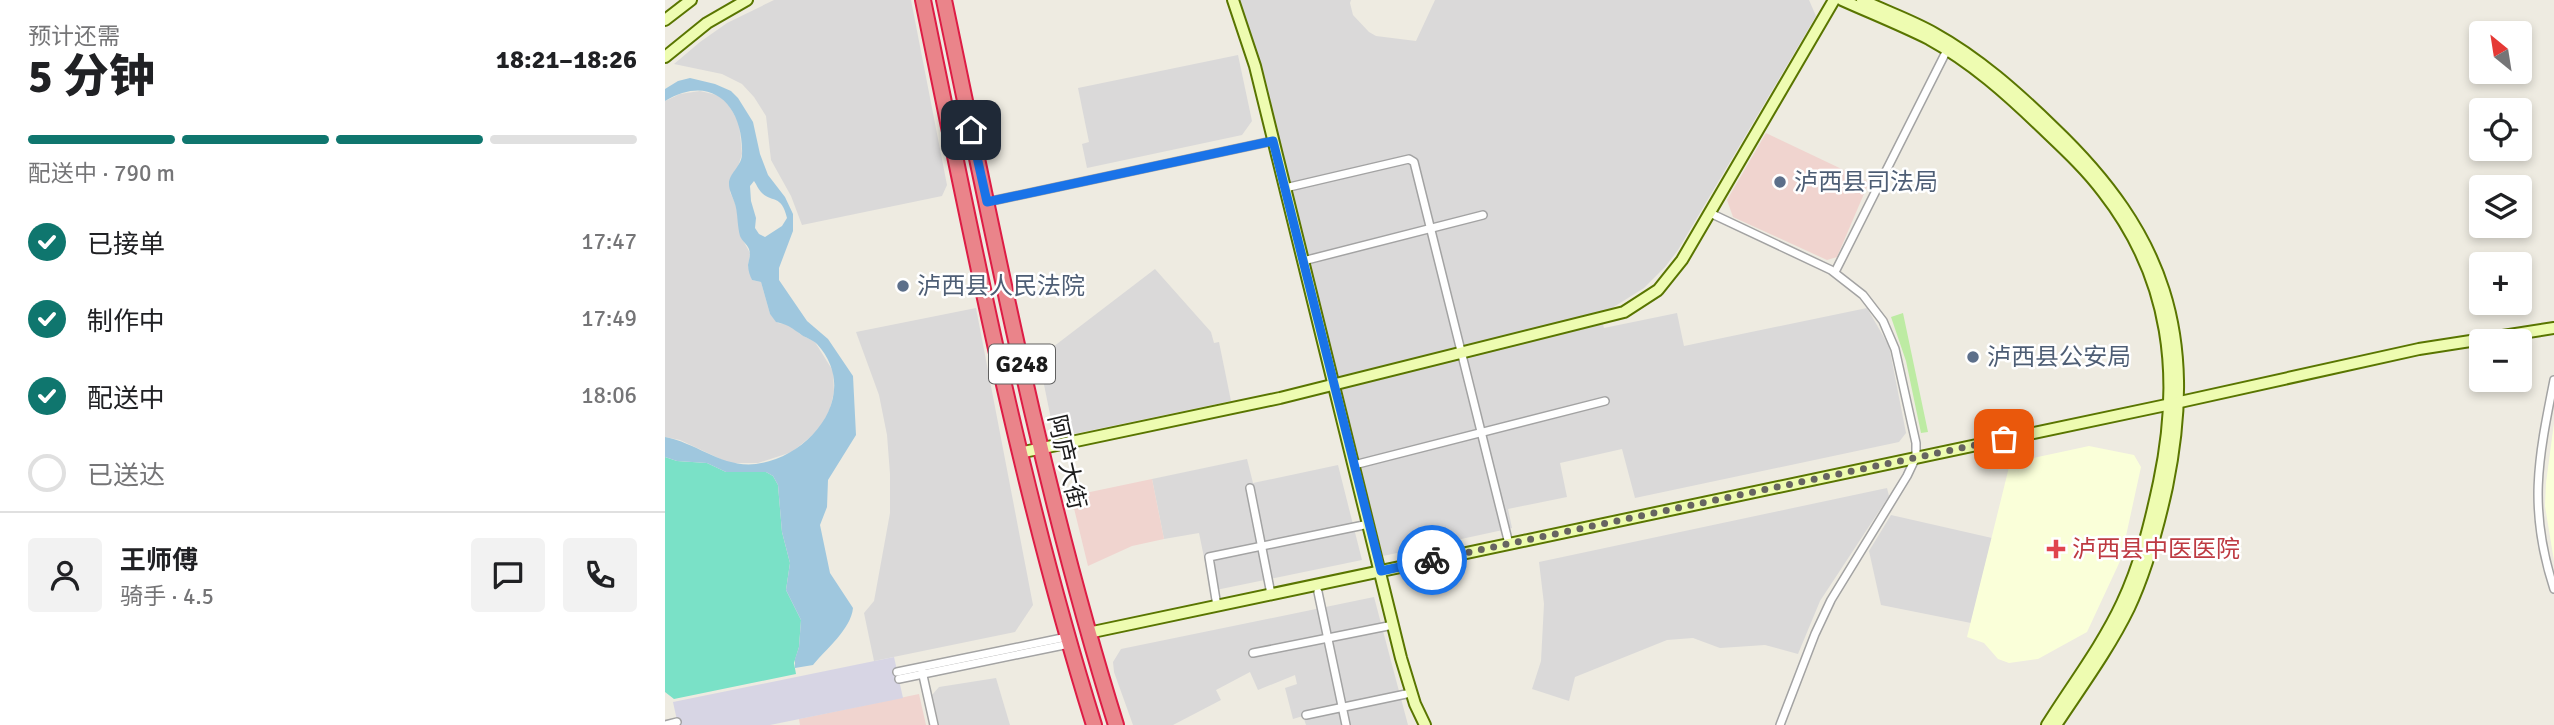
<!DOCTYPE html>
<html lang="zh">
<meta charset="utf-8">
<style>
body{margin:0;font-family:Signika,"Noto Sans SC",sans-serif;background:#f2f2f2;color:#202124;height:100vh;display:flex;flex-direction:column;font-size:26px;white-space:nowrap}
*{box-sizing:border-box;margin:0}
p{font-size:23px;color:#757577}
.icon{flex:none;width:38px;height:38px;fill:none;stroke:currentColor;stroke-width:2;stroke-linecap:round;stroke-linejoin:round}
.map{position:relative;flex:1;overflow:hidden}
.sheet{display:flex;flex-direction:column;background:#fff;width:665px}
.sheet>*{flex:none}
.needle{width:46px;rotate:330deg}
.controls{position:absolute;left:1804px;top:21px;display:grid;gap:14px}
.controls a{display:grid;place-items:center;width:63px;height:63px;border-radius:7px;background:#fff;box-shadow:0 4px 10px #0003;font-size:35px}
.pin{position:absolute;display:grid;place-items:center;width:60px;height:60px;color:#fff;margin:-30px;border-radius:14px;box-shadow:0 4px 10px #0006}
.courier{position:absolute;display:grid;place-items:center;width:70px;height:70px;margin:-35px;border:5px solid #1a73e8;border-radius:50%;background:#fff;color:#222;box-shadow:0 2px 9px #0007}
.summary em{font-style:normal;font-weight:800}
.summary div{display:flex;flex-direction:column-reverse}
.summary{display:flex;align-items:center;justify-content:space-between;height:119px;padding:0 28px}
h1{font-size:46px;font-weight:800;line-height:52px}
.bar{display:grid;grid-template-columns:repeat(4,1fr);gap:10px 7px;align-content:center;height:84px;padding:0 28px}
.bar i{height:9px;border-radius:5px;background:#e0e0e0}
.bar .selected{background:#0f766e}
.bar p{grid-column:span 4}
.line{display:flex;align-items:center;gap:18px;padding:0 28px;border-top:2px solid #e0e0e0}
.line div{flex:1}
.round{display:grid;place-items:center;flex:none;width:74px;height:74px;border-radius:7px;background:#f2f2f2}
ol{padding:0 28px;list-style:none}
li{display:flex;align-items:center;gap:21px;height:77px}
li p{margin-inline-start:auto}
li .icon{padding:7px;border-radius:50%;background:#0f766e;color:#fff;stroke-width:4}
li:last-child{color:#757577}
li i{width:38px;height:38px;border:4px solid #e0e0e0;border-radius:50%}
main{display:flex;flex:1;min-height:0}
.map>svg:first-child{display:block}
.residential{fill:#dad9d9}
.commercial{fill:#f0d4cf}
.education{fill:#faffd9}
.grass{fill:#bdeba3}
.pitch{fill:#7ae1c7}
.plaza{fill:#d7d5e4}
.water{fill:#9fc7de;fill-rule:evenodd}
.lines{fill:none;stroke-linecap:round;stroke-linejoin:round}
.street-casing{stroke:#a3a3a3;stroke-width:10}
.secondary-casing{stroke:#597500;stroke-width:14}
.highway-casing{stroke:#dd1c45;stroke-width:18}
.street{stroke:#fff;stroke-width:7}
.secondary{stroke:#eefcb1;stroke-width:10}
.highway{stroke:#ea848a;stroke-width:14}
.done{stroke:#666461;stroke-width:7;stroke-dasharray:0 12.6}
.route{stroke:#1a73e8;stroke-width:9}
.service-dot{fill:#5c6f8a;stroke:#fff;stroke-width:2.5}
.health-dot{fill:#e0444e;stroke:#fff;stroke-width:2.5}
.labels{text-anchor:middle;stroke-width:5;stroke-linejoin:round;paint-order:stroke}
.shield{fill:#fff;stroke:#606060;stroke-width:2}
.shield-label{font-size:23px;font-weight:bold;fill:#1c1c1c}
.service-label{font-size:24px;fill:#4e5e75;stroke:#fff;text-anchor:start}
.street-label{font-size:24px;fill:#1c1c1c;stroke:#fff}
.health-label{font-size:24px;fill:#be3a42;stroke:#fff;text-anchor:start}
</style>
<main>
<section class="sheet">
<div class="summary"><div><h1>5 分钟</h1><p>预计还需</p></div><em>18:21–18:26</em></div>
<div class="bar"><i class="selected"></i><i class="selected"></i><i class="selected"></i><i></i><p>配送中 · 790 m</p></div>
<ol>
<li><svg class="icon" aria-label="check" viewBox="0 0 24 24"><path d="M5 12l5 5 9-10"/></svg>已接单<p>17:47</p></li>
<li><svg class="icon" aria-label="check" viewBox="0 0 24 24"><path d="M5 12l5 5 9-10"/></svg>制作中<p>17:49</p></li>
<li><svg class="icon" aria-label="check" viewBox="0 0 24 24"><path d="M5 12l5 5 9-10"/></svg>配送中<p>18:06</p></li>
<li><i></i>已送达</li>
</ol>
<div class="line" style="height:126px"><a class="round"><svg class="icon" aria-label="person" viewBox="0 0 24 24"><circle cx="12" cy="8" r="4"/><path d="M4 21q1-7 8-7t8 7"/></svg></a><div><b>王师傅</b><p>骑手 · 4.5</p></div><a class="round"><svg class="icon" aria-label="chat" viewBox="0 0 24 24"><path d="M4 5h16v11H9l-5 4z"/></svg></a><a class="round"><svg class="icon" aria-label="phone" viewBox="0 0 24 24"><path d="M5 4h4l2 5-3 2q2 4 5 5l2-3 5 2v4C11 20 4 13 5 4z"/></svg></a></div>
</section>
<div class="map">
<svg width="1889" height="725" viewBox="0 0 1889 725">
<rect width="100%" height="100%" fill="#eeebe1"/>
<g class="residential">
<path d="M109 0H246L282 185 277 196 137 225 126 196 106 160 101 116 89 97 77 84 57 74 9 64 35 42 62 23Z"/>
<path d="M574 0H686L685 3 688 15 704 32 711 36 751 41 770 0H1144L1151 16 1013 250 1000 267 979 288 947 308 917 319 673 379 602 95Z"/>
<path d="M573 55 587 121 577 135 422 168 417 144 424 142 413 88Z"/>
<path d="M35 91 52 95 62 102 74 123 77 154 65 192 70 203 79 242 85 253 83 267 87 280 96 282 105 314 113 323 125 325 135 334 150 342 168 371 169 392 165 409 155 429 127 452 93 463H64L15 440 0 437V101L15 94Z"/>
<path d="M490 269 546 332 549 343 554 342 566 401 399 436 388 429 372 350 388 347Z"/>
<path d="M311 308 368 605 350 632 209 661 199 613 209 601 225 513V474L222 435 214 395 191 332Z"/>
<path d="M1202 308 1224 346 1241 433 1234 442 970 498 957 449 895 463 902 497 843 509 847 528 718 556 676 391 681 386 937 321 939 328 1012 313 1019 346Z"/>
<path d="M582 459 588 483 673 465 697 560 546 591 534 533 499 539 487 479Z"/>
<path d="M1222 488 1224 496 1155 601 1133 654 1100 645 1055 648 1028 638 1002 640 910 677 904 701 867 689 876 661 879 604 874 562Z"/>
<path d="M1226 515 1327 538 1306 623 1216 605 1204 551Z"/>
<path d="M709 597 743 725H641L638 716 628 719 620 688 632 684 630 675 593 690 585 672 551 690 556 700 508 725H468L449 672 448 662 456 649Z"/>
<path d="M331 678 345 725H274L267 695 274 687Z"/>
</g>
<g class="commercial">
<path d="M1101 133 1204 182 1172 257 1162 260 1068 217 1062 200Z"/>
<path d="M487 479 499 539 467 546 423 566 406 496Z"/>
<path d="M254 694 261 725H135L134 719Z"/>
</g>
<g class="education">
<path d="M1889 423V561L1880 506 1881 483Z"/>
<path d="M1424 446 1469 455 1476 467 1456 559 1422 632 1373 659 1344 663 1333 659 1319 643 1302 637 1345 463Z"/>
</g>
<path class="grass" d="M1238 313 1263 432 1256 433 1241 361 1226 317Z"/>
<path class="pitch" d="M0 457 12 461 42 463 61 472H101L108 476 113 485 117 532 125 563 121 590 136 620 134 647 129 663 131 674 9 699 0 692Z"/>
<path class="plaza" d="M229 657 238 698 105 725H13L8 702Z"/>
<path class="water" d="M25 78 50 84 66 91 73 98 88 122 95 154 103 175 120 197 128 214V231L114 268V280L142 321 163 339 188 376 191 435 163 480 162 507 155 525 165 573 188 608C186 629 161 649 148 665L130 668V659L134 647 136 620 121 590 125 563 117 532 113 485 108 476 101 472H61L42 463 12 461 0 457V437C32 443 57 468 91 464 146 457 197 393 152 344 147 339 140 338 134 333 124 326 123 325 111 322L105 314 96 282 87 280C85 276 83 270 83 265 84 259 86 255 84 249 82 244 77 241 75 236 72 225 73 214 70 204 68 197 64 191 64 184 64 173 76 167 77 155 79 107 48 72 0 101V89L13 81ZM89 181C92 185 93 189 96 192 107 204 116 193 122 218L117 226 100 237 94 234 90 228 91 218 86 201 85 186Z"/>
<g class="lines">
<g class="street-casing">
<g id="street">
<path d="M620 188 744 159 749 162 844 544"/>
<path d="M322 202 608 141"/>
<path d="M1045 213 1166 270 1198 295 1218 321 1230 349 1251 443V457L1242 476 1166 600 1150 634 1115 725"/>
<path d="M638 261 818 215"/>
<path d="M1170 272 1283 48"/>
<path d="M1889 380C1873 460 1863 509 1889 589"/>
<path d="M689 465 940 401"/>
<path d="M585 488 606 594"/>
<path d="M653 592 681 725"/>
<path d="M552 606 544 557 699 525"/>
<path d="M588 653 723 626"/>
<path d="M257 671 269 725"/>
<path d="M232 672 402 637"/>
<path d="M234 679 404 644"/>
<path d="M641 715 741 694"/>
<path d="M0 725 12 722"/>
</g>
</g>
<g class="secondary-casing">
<g id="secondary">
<path d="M568 0 590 66 736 658 750 704 760 725"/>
<path d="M1177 0C1206 13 1236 25 1264 39 1306 62 1342 94 1376 127 1398 148 1420 168 1438 192 1506 279 1516 377 1494 482 1485 524 1475 565 1457 603 1437 646 1407 685 1382 725"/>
<path d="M1197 0C1220 11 1246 20 1269 33 1314 58 1352 92 1389 128 1500 234 1533 335 1502 487 1493 528 1482 570 1464 608 1444 649 1416 687 1391 725"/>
<path d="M0 20 26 0"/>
<path d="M0 57 42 23 82 0"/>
<path d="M354 453 615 398 959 312 993 290 1017 260 1169 0"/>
<path d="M423 633 1506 404 1754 349 1889 328"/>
</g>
</g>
<g class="highway-casing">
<g id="highway">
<path d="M258 0C308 243 355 488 429 725"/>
<path d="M279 0C330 243 377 488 451 725"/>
</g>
</g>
<use href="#street" class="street"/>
<use href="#secondary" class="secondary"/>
<use href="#highway" class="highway"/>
</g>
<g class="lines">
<path class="done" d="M767 560 1339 439"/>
<path class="route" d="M306 130 322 202 608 141 716 571 767 560"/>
</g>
<g class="service-dot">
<circle cx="1115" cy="182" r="7"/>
<circle cx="238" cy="286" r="7"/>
<circle cx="1308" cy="357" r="7"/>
</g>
<path class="health-dot" d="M1387.5 538.5h7v7h7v7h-7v7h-7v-7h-7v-7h7z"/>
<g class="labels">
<rect class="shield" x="324" y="344.5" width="66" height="39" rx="5"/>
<g class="shield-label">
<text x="357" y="372">G248</text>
</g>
<g class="service-label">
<text x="1129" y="190">泸西县司法局</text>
<text x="252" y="294">泸西县人民法院</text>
<text x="1322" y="365">泸西县公安局</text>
</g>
<g class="street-label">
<text transform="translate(402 462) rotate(77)" y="8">阿庐大街</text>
</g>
<g class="health-label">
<text x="1407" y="557">泸西县中医医院</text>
</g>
</g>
</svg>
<div class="controls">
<a><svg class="needle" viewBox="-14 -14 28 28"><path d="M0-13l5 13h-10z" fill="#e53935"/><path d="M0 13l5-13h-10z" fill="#757577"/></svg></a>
<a><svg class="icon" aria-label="locate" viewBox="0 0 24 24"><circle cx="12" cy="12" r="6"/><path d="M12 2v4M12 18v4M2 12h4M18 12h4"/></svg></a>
<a><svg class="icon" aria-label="layers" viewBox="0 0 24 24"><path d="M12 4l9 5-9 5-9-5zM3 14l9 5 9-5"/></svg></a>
<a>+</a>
<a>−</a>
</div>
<div class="pin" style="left:1339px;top:439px;background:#ea580c"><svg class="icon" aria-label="bag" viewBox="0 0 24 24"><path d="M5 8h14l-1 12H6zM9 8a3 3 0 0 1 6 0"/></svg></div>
<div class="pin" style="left:306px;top:130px;background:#1f2937"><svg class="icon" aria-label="home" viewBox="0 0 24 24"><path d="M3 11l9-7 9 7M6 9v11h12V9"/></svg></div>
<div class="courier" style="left:767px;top:560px"><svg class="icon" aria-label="bike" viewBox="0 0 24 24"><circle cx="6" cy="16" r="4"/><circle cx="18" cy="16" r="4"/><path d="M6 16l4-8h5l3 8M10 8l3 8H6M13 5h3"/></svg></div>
</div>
</main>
